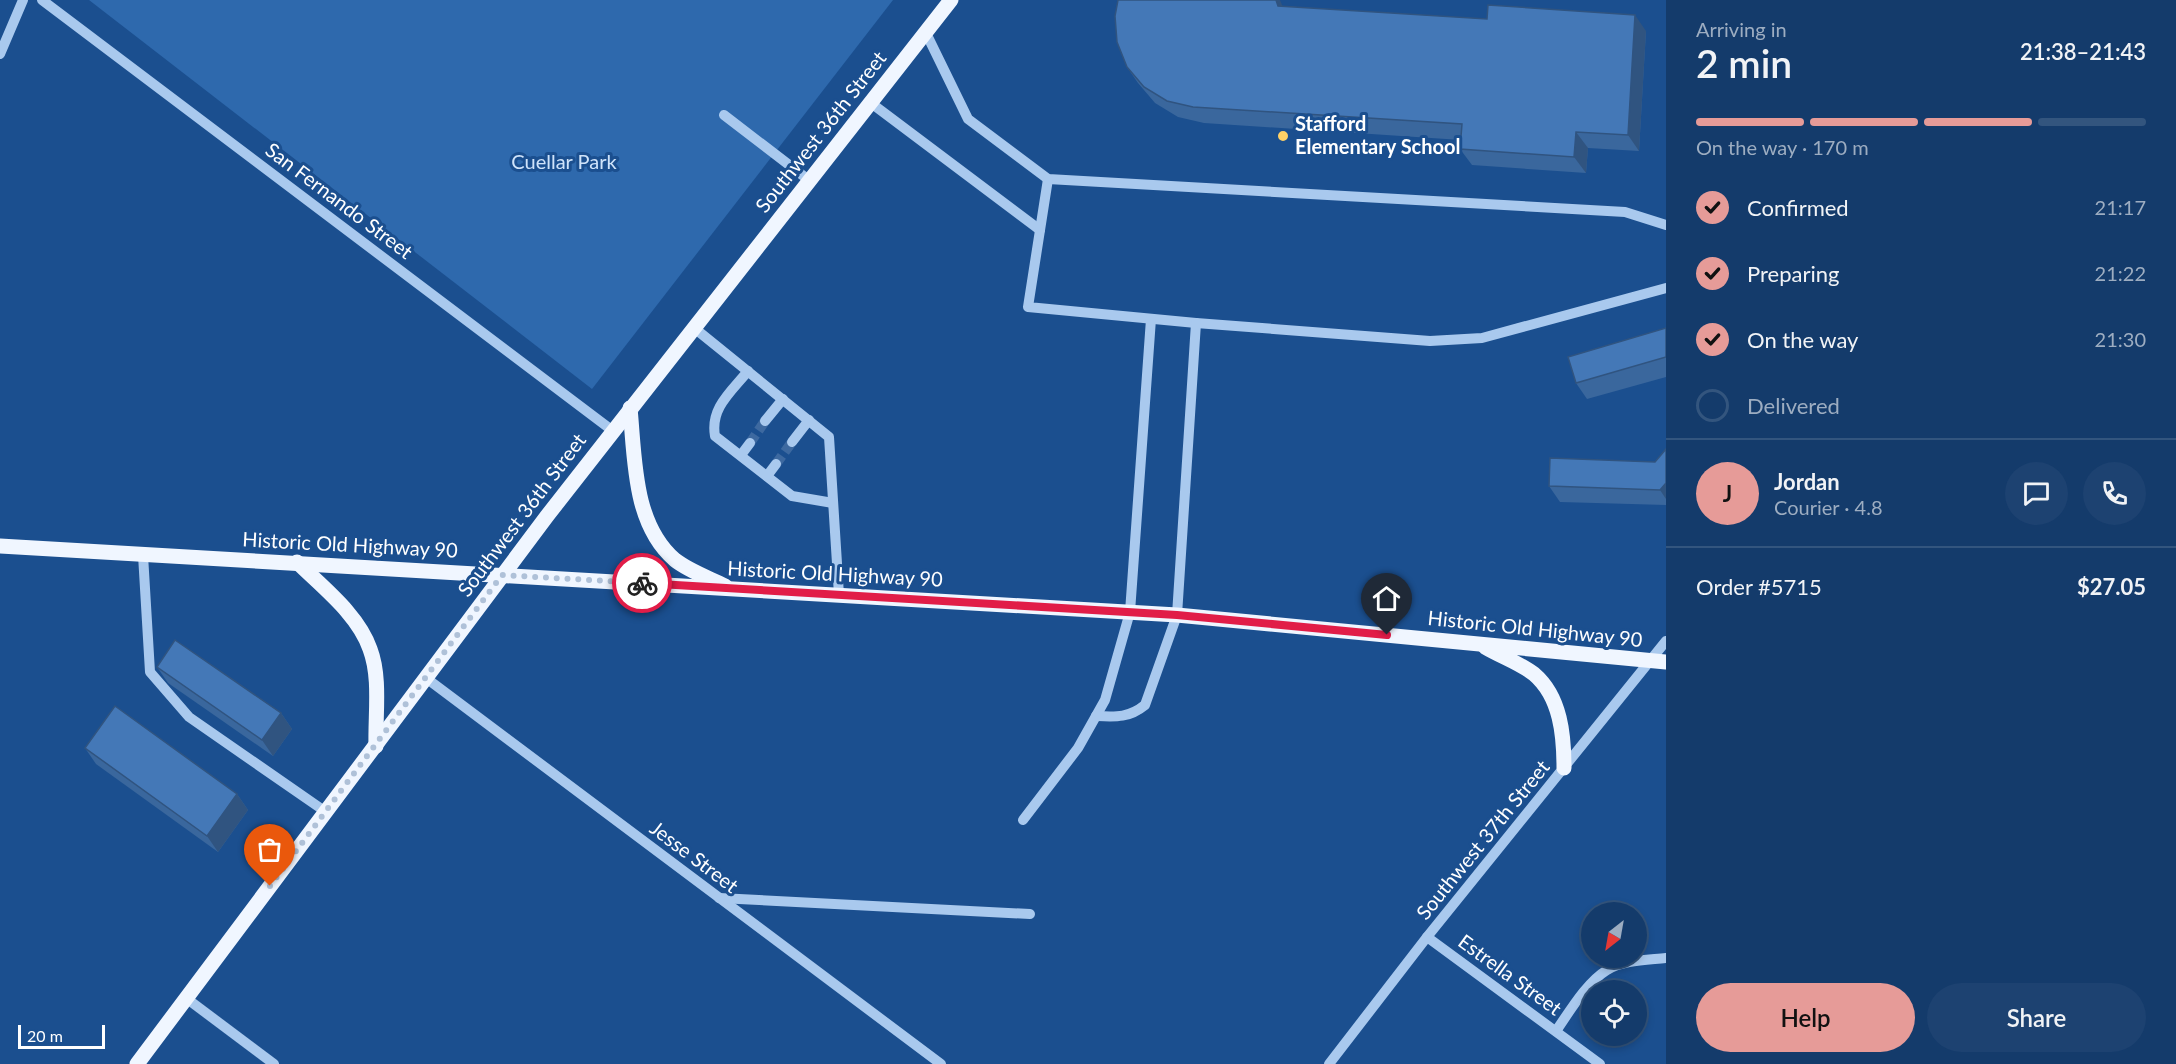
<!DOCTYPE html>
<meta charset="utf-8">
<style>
body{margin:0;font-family:Lato,sans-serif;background:#1d4271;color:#f1f3f6;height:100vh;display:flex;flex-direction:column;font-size:22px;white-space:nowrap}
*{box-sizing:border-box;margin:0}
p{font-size:20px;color:#9dadc1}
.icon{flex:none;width:33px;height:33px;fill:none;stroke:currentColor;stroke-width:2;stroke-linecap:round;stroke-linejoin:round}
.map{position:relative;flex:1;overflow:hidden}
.side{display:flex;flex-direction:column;background:#143b6b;width:510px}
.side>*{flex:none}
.needle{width:39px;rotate:211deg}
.buttons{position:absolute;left:1581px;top:902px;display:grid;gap:12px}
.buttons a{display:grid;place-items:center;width:66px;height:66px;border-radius:50%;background:#143b6b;box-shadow:0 3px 9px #0003,0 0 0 2px #33557e;font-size:30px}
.scale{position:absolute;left:18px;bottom:15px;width:87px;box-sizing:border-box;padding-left:6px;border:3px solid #fff;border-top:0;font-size:16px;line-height:21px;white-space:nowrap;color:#fff;-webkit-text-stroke:4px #1b4f8f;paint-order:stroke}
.pin{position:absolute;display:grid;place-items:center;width:51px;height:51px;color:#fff;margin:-62px -26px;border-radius:50% 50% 50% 0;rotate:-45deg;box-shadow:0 0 6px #0007}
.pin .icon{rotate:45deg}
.courier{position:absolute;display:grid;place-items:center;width:60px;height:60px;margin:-30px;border:4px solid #e11d48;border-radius:50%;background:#fff;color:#222;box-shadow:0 2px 8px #0007}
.summary em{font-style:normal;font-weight:600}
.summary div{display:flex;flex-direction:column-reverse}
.summary{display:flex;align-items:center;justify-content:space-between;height:102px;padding:0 30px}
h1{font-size:39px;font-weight:600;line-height:45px}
.bar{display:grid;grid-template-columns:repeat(4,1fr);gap:9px 6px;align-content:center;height:72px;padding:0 30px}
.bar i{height:8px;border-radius:4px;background:#33557e}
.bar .current{background:#e69b98}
.bar p{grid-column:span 4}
.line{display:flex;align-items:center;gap:15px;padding:0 30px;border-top:2px solid #33557e}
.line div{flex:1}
.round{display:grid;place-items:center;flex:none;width:63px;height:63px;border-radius:32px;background:#1d4271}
ol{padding:0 30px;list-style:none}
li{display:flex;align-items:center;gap:18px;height:66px}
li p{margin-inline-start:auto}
li .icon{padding:6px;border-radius:50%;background:#e69b98;color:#111;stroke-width:4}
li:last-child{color:#9dadc1}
li i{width:33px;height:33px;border:3px solid #33557e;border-radius:50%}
.button{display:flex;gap:12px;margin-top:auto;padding:12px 30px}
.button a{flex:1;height:69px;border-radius:36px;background:#e69b98;color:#111;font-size:24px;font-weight:600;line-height:69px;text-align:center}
.button a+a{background:#1d4271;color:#f1f3f6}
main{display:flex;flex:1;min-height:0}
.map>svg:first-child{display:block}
.green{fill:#2e69ad}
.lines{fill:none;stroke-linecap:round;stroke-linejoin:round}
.minor-tunnel{stroke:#3d69a0;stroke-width:10;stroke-dasharray:10 5;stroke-linecap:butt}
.minor{stroke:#a9c9ee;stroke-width:10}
.major{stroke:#f0f6ff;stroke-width:15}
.wall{fill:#3a679d}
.shaded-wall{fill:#305480}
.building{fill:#4478b7;stroke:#305480;stroke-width:1.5}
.done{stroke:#afc1d8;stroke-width:6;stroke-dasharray:0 10.8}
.route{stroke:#e11d48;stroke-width:8}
.poi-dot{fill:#ffd166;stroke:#1b4f8f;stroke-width:2}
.labels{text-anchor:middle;stroke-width:6;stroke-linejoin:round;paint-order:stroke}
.poi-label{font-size:20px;font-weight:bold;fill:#fff;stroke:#1b4f8f;text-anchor:start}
.street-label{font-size:20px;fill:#fff;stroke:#1b4f8f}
.park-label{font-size:20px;fill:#cfe3fa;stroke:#1b4f8f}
</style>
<main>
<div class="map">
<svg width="1666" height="1064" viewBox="0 0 1666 1064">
<rect width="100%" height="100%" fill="#1b4f8f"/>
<path class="green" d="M89 0H893L592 389Z"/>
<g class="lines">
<g class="minor-tunnel">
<path d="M750 443 765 421"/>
<path d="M776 464 792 442"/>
</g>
<g class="minor">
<path d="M42 0 613 431"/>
<path d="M926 33 968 119 1048 179 1625 212 1666 225"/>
<path d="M0 54 23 0"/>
<path d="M871 103 1040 230"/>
<path d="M724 115 810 181"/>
<path d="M1048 179 1028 307 1196 323 1430 341 1482 338 1666 288"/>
<path d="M693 327 829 437 839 595"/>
<path d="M748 371C731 392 710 408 715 436L792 496 833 503"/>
<path d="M765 421 783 399"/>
<path d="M792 442 809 420"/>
<path d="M741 455 750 443"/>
<path d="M767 476 776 464"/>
<path d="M143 555 150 672 189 717 326 812"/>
<path d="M426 678 941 1064"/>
<path d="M1096 716C1116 717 1129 718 1145 705L1177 615 1196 323"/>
<path d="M1023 820 1078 748 1105 700 1130 612 1151 319"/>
<path d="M719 898 1030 914"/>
<path d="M1427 937 1600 1064"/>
<path d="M186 998 274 1064"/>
<path d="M1556 1031C1570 1011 1586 983 1607 970 1622 960 1648 960 1666 958"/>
<path d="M1329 1064 1427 937 1666 641"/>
</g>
<g class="major">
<path d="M630 408C635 459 633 524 675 560 689 571 709 578 725 586"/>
<path d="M0 546 1177 615 1666 662"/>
<path d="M297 562C322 587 358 614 370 649 381 678 375 715 376 746"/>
<path d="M1485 647C1500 656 1520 663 1534 674 1561 697 1564 736 1564 768"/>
<path d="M137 1064 547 516 951 0"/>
</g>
</g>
<g class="wall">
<path d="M1283 6 1646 31 1639 151 1588 148 1586 173 1472 165 1460 149 1461 140 1204 123 1178 117 1155 103 1138 83 1127 67Z"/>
<path d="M1666 328V377L1587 399 1576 383Z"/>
<path d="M1666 449V505L1560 502 1549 486 1655 462Z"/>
<path d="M157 667 281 713 292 729 273 756 168 683Z"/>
<path d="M85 748 237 794 248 810 218 852 96 764Z"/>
</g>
<g class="shaded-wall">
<path d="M1276 0H1280L1289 22 1278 6Z"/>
<path d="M1635 15 1646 31 1639 151 1628 135Z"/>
<path d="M1576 132 1588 148 1586 173 1574 157Z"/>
<path d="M1666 483V499L1660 490Z"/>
<path d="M281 713 292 729 273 756 262 740Z"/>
<path d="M237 794 248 810 218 852 207 836Z"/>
</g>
<g class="building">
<path d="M1118 0H1276L1278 6 1487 19 1488 5 1635 15 1628 135 1576 132 1574 157 1460 149 1462 124 1193 107 1167 101 1144 87 1127 67 1117 42 1115 16Z"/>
<path d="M1666 328V357L1576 383 1568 357Z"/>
<path d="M1666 449V483L1660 490 1549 486 1550 458 1655 462Z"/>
<path d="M175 640 281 713 262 740 157 667Z"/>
<path d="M115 706 237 794 207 836 85 748Z"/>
</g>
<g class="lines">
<path class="done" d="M270 886 502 575 642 583"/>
<path class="route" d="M642 583 1177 615 1387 635"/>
</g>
<circle class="poi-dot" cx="1283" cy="136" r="6"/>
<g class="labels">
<g class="poi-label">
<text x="1295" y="131">Stafford<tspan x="1295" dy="23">Elementary School</tspan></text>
</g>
<g class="street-label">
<text transform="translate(821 132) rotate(-52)" y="7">Southwest 36th Street</text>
<text transform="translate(339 201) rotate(37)" y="7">San Fernando Street</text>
<text transform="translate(522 515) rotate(-53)" y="7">Southwest 36th Street</text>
<text transform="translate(350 545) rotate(3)" y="7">Historic Old Highway 90</text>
<text transform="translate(835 574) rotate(3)" y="7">Historic Old Highway 90</text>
<text transform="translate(1535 629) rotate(6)" y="7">Historic Old Highway 90</text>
<text transform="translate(1483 840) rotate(-51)" y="7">Southwest 37th Street</text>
<text transform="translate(694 857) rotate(37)" y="7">Jesse Street</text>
<text transform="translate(1510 975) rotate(36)" y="7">Estrella Street</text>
</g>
<g class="park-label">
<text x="564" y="169">Cuellar Park</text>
</g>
</g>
</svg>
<div class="buttons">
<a><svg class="needle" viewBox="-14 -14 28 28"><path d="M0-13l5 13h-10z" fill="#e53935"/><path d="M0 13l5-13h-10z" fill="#9dadc1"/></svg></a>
<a><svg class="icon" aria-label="locate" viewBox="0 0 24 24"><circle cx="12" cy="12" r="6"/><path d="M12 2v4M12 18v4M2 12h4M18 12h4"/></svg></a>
</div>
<div class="scale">20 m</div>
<div class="pin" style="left:270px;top:886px;background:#ea580c"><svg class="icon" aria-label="bag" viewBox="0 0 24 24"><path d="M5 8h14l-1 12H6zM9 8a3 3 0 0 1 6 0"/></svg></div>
<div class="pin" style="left:1387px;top:635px;background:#1f2937"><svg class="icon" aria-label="home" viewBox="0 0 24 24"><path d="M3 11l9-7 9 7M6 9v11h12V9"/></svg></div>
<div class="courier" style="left:642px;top:583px"><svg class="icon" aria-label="bike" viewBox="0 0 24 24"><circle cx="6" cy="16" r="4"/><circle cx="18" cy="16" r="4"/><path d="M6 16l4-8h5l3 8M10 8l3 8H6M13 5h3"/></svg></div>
</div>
<section class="side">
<div class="summary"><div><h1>2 min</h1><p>Arriving in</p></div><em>21:38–21:43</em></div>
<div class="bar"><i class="current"></i><i class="current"></i><i class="current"></i><i></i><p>On the way · 170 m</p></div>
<ol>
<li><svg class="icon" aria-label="check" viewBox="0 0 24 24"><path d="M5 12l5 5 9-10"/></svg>Confirmed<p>21:17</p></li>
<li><svg class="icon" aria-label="check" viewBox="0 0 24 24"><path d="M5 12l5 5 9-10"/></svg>Preparing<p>21:22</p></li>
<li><svg class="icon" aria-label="check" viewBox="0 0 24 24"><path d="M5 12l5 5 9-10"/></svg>On the way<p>21:30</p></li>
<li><i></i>Delivered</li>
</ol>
<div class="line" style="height:108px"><b class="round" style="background:#e69b98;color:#111">J</b><div><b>Jordan</b><p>Courier · 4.8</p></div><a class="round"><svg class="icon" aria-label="chat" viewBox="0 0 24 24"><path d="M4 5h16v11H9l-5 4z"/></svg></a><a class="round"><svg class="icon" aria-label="phone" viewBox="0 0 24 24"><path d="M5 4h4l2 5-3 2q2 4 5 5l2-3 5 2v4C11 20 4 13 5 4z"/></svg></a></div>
<div class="line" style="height:78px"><div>Order #5715</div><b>$27.05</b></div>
<div class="button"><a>Help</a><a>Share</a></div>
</section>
</main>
